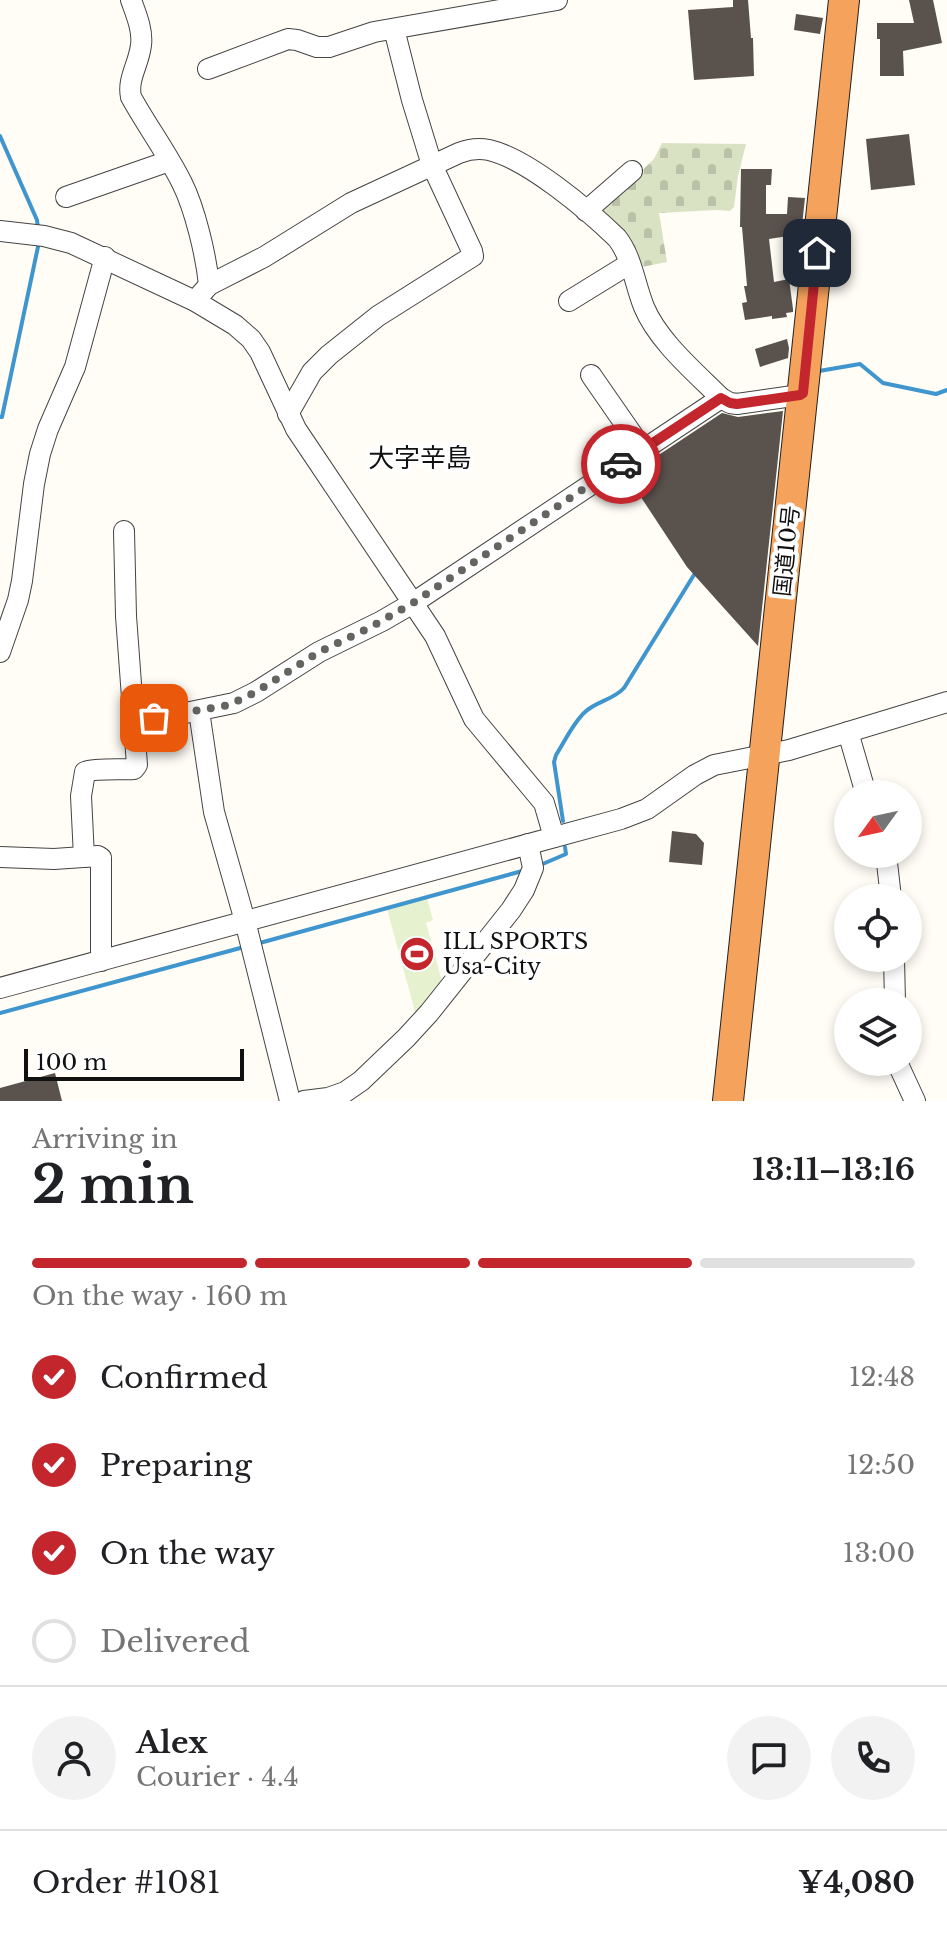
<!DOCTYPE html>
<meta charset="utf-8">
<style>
body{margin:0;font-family:"Libre Baskerville","Noto Sans JP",serif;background:#f2f2f2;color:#202124;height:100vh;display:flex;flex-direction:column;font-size:30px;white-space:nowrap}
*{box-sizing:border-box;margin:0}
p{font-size:26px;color:#757577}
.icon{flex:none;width:44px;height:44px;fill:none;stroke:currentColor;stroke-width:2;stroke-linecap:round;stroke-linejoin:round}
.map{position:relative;height:1101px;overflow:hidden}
.drawer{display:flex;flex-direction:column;background:#fff;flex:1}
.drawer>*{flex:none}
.needle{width:52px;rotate:237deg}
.tools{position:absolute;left:834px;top:780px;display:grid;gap:16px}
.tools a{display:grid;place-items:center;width:88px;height:88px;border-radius:50%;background:#fff;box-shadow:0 4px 12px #0003;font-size:40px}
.scale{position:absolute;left:24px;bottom:20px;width:220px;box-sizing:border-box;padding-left:8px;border:4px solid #111;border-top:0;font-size:22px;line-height:28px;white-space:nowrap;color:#111;-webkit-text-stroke:6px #fff;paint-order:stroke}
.pin{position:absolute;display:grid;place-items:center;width:68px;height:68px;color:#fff;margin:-34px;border-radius:16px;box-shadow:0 4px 12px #0006}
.courier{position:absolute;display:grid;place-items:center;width:80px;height:80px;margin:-40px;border:6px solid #c4262e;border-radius:50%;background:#fff;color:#222;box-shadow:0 2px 10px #0007}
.summary em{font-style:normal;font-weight:700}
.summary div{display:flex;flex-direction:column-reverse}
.summary{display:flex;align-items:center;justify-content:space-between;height:136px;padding:0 32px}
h1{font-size:52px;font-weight:700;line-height:60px}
.bar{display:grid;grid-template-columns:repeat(4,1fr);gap:12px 8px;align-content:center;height:96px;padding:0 32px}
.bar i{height:10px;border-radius:6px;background:#e0e0e0}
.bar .current{background:#c4262e}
.bar p{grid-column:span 4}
.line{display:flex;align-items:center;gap:20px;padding:0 32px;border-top:2px solid #e0e0e0}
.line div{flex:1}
.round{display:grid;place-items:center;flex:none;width:84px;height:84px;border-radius:42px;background:#f2f2f2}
ol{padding:0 32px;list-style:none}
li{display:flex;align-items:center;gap:24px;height:88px}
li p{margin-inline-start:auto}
li .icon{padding:8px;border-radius:50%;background:#c4262e;color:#fff;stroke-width:4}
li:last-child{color:#757577}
li i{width:44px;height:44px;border:4px solid #e0e0e0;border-radius:50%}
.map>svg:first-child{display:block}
.cemetery{fill:url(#cemetery-stones)}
.pitch{fill:#e6f2cf}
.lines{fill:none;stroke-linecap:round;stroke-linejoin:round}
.stream{stroke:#3f96cf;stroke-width:4}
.building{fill:#5a524d}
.minor-casing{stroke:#444;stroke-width:22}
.highway-casing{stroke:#222;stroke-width:32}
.minor{stroke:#fff;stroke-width:20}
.highway{stroke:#f5a25d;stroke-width:30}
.done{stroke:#646461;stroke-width:8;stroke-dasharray:0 14.4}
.route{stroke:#c4262e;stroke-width:10}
.labels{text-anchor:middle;stroke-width:8;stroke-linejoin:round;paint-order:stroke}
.street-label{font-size:22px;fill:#111;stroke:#fff}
.poi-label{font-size:22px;fill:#111;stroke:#fff;text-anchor:start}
.quarter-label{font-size:26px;fill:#111;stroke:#fff}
</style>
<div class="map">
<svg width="947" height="1101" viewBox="0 0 947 1101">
<defs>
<pattern id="cemetery-stones" width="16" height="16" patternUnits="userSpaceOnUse" patternTransform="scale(2)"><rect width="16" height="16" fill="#d9e3c4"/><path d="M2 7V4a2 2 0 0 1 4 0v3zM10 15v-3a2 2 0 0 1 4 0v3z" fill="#b9c2a7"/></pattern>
</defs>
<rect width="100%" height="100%" fill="#fffdf5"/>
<path class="cemetery" d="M662 143 746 144 738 176 734 207 730 211 716 210 659 213 667 262 637 268 598 212 654 159Z"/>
<path class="pitch" d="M427 898 433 920 426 923 443 985 417 1019 387 909Z"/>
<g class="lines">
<g class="stream">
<path d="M0 136 37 220 38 229"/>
<path d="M818 375 819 371 860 364 883 383 936 394 947 390"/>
<path d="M0 417H2L39 242"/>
<path d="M563 821 554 762 556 755C565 741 573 723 585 712 597 701 613 700 624 688L697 570"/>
<path d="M538 866 566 854 565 847"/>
<path d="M256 944 526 870"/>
<path d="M0 1013 244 947"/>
</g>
</g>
<g class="building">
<path d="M733 0H748L751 38H753L754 76 694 80 688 10 733 7Z"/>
<path d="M909 0H933L942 43 903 51 904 76H880V39H877V23H914Z"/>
<path d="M796 14 823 18 820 34 794 30Z"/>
<path d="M909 134 915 185 871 190 866 139Z"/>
<path d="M741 169H772L771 185H766V214H787L788 197 805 198 801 234 769 239 774 282 789 279 793 309V312L786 313 787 317 772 319V316L745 320 742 303 747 302 744 286H747L742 227H740Z"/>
<path d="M787 339 789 348 788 358 760 367 755 349Z"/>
<path d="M783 411 758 646 687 567 627 476 722 413 738 417Z"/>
<path d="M672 831 696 834 704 843 702 865 669 862Z"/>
<path d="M55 1073 62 1101H0V1088Z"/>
</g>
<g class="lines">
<g class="minor-casing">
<g id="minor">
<path d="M131 0C136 14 143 30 141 45 139 64 127 79 131 97 147 126 167 153 182 183 195 209 206 255 209 285"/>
<path d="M208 69 288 39 297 40 317 47H329L374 32 557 0"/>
<path d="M66 197 169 161"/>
<path d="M586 211 632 171"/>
<path d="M0 231 44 236 71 243 195 301 235 325 251 339 260 352 296 429 435 636 474 719 544 803 554 837"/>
<path d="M195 301 209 285 264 257 351 203 459 153C469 149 479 148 489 150 528 159 588 210 617 238 632 257 635 285 644 307 658 341 695 372 721 398L730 403 737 404 800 395 803 393"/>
<path d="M569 301 629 264"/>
<path d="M591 375 643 450"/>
<path d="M288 414 312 372 329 355 378 316 473 256 472 251 432 165 412 100 394 29"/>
<path d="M0 652 18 600 22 581 34 484 40 454 48 429 75 367 105 257"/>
<path d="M199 711 214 812 245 921 290 1101"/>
<path d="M133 718H161L234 703 256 692 319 652 382 621 413 603 721 398"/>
<path d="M848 732 866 794"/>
<path d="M886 854 891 898"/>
<path d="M0 857 54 859 98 856 101 858V961"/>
<path d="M84 857 81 796 85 772C96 768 120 770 134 769L137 765 126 616 124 531"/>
<path d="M894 958 895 1002"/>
<path d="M0 988 621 819 647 809 695 775 714 765 789 750 947 702"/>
<path d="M897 1062 915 1101"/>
<path d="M304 1101 328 1098 345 1092 361 1081 406 1038 429 1013 511 910 524 890 533 868 528 844"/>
</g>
</g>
<g class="highway-casing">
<path id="highway" d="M728 1101 844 0"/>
</g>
<use href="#minor" class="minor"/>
<use href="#highway" class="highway"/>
</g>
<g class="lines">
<path class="done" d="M154 718 229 705 256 692 319 652 369 628 413 603 621 464"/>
<path class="route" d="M621 464 721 398 730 403 737 404 800 395 803 393 817 253"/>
</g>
<defs>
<g id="stadium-disc" transform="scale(1.8)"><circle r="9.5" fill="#c4262e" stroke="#fff"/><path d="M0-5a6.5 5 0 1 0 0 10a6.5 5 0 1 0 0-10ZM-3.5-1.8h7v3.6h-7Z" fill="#fff"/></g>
</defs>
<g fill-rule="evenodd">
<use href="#stadium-disc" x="417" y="954"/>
</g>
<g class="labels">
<g class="street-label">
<text transform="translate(786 551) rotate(-84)" y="8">国道10号</text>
</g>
<g class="poi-label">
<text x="443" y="949">ILL SPORTS<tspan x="443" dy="25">Usa-City</tspan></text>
</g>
<g class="quarter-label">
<text x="420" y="467">大字辛島</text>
</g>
</g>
</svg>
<div class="tools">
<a><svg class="needle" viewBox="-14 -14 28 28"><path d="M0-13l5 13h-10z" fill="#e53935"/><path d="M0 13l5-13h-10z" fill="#757577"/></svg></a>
<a><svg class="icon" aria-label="locate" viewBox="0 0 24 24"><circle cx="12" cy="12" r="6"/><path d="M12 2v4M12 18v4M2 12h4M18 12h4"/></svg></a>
<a><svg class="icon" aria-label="layers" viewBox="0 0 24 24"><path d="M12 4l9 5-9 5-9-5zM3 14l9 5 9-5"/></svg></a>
</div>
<div class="scale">100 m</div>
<div class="pin" style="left:154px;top:718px;background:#ea580c"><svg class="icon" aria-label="bag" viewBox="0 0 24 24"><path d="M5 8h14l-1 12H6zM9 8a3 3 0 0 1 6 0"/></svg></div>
<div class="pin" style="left:817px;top:253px;background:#1f2937"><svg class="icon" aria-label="home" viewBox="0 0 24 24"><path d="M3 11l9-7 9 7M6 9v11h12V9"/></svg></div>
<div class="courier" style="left:621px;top:464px"><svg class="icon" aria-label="car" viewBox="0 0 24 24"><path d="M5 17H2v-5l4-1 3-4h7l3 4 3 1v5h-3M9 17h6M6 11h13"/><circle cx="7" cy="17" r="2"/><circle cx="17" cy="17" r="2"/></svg></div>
</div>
<section class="drawer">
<div class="summary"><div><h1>2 min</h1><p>Arriving in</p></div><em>13:11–13:16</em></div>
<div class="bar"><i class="current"></i><i class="current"></i><i class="current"></i><i></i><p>On the way · 160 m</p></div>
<ol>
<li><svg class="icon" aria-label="check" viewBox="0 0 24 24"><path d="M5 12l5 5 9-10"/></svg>Confirmed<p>12:48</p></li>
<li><svg class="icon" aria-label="check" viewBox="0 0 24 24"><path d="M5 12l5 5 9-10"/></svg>Preparing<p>12:50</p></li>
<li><svg class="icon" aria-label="check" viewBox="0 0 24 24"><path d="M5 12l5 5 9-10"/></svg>On the way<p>13:00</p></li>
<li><i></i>Delivered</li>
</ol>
<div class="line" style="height:144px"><a class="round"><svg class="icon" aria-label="person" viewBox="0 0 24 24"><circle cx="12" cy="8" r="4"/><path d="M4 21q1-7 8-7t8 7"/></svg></a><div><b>Alex</b><p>Courier · 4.4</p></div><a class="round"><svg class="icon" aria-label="chat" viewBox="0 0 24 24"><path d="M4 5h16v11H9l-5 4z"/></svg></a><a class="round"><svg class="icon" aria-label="phone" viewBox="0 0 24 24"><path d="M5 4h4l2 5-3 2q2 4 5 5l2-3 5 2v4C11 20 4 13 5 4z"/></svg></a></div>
<div class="line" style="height:104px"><div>Order #1081</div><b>¥4,080</b></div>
</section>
